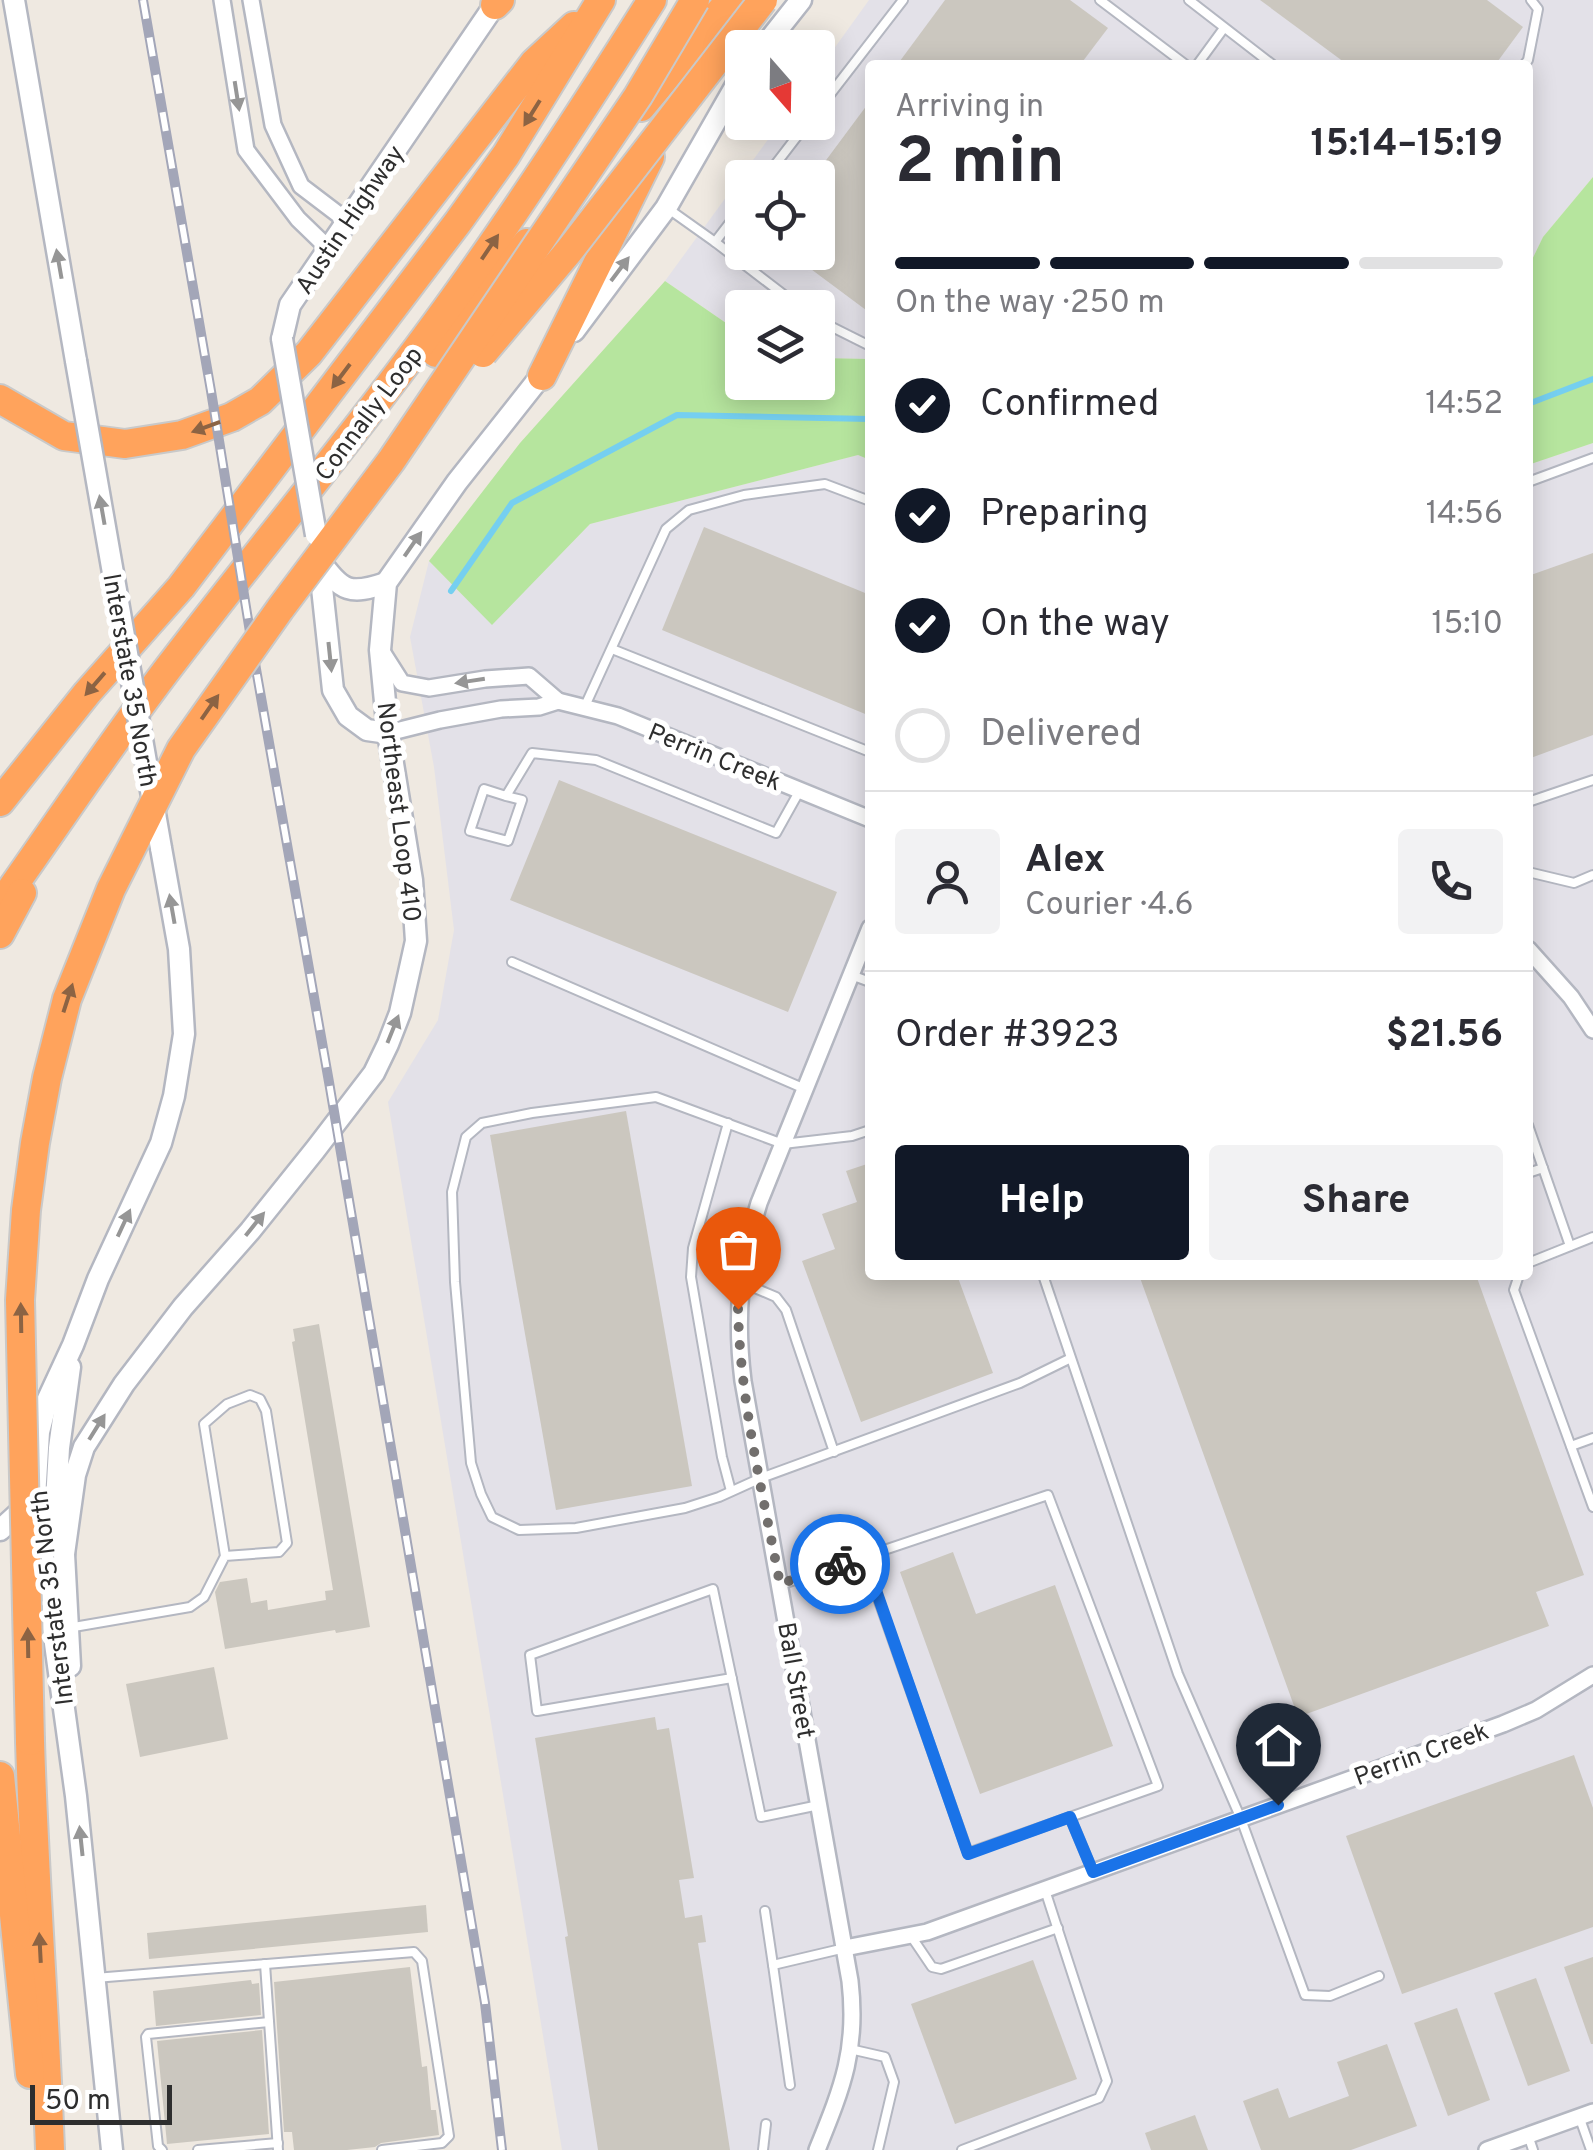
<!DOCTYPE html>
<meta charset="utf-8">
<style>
body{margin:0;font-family:Overpass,sans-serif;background:#f2f2f3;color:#2b2b33;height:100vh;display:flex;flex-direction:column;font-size:38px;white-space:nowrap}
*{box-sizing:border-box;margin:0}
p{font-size:32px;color:#7c7c81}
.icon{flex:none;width:55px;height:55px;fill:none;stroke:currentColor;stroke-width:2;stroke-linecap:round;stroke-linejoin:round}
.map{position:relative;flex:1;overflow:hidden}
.details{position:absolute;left:865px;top:60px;width:668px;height:1220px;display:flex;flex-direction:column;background:#fff;border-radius:10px;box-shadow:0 5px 25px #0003}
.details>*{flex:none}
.needle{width:65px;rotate:160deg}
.fabs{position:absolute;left:725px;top:30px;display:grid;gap:20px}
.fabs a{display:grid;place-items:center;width:110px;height:110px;border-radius:10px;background:#fff;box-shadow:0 5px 25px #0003;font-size:50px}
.scale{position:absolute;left:30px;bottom:25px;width:142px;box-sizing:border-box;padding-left:10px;border:5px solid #2e2e2e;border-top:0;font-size:28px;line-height:35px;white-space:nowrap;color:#2e2e2e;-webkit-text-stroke:8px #fff;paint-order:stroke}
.pin{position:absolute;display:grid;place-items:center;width:85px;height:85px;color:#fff;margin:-102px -42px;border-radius:50% 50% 50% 0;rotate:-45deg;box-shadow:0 0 10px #0007}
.pin .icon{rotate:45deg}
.courier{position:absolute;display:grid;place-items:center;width:100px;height:100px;margin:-50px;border:8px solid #1a73e8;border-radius:50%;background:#fff;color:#222;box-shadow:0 2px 12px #0007}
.headline em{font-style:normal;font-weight:700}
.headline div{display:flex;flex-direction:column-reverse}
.headline{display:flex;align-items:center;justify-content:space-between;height:170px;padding:0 30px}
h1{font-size:65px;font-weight:700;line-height:75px}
.bar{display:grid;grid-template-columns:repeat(4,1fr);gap:15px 10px;align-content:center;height:120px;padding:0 30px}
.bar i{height:12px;border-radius:8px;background:#e1e1e2}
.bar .selected{background:#111827}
.bar p{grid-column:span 4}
.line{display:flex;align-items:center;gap:25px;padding:0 30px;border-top:2px solid #e1e1e2}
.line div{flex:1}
.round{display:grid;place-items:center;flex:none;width:105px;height:105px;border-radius:10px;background:#f2f2f3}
ol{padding:0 30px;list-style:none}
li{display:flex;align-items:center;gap:30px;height:110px}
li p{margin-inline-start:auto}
li .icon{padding:10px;border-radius:50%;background:#111827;color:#fff;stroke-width:4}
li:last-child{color:#7c7c81}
li i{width:55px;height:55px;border:5px solid #e1e1e2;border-radius:50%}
.button{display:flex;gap:20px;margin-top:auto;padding:20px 30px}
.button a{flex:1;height:115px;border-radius:10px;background:#111827;color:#fff;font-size:40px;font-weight:700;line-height:115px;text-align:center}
.button a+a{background:#f2f2f3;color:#2b2b33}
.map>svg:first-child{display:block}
.industrial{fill:#e3e1e8;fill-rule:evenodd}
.green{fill:#b6e59e}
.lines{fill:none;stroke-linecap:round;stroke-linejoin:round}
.stream{stroke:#75cff0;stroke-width:6}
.building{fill:#cbc7bf}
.service-casing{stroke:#b4b7c1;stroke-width:12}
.minor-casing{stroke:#b4b7c1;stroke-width:20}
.secondary-casing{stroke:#b4b7c1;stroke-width:25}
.motorway-casing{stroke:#c9c9c9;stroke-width:32}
.service{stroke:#fff;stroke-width:8}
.minor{stroke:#fff;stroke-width:15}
.secondary{stroke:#fff;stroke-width:20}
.motorway{stroke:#ffa35c;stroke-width:28}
.rail-casing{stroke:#a3a6b8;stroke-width:10}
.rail{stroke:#fff;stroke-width:6;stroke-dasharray:19;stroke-linecap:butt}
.secondary-bridge-casing{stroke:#b4b7c1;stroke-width:25;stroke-linecap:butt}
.motorway-bridge-casing{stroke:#c9c9c9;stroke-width:32;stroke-linecap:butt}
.secondary-bridge{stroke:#fff;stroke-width:20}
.motorway-bridge{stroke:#ffa35c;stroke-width:28}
.oneway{fill:#969696}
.oneway2{fill:#8c6343}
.done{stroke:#726f6d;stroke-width:10;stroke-dasharray:0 18}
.route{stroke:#1a73e8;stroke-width:12}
.labels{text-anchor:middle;stroke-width:10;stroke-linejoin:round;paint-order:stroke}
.street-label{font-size:25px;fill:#2e2e2e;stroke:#fff}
</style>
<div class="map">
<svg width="1593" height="2150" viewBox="0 0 1593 2150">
<rect width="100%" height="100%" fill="#efe9e1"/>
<g class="industrial">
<path d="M869 0H1593V177L1543 237 1528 268V65H870V359L818 358V308H742V334L665 281 780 123 818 122V71ZM742 178H818V252H742Z"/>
<path d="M1593 443V2150H562L388 1102 438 1020 454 930 434 767 410 637 429 561 492 624 590 524 858 455 870 460V1275H1528V465Z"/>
</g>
<g class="green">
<path d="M1593 177V443L1528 465V268L1543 237Z"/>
<path d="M665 281 742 334V382H818V358L870 359V460L858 455 590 524 492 625 429 561 520 443Z"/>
</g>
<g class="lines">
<g class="stream">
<path d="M1528 404 1593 379"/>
<path d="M451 591 512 503 677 415 870 419"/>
</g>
</g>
<g class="building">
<path d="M945 0H1070L1108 28 1080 65H897Z"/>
<path d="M1260 0H1487L1523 27 1495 65H1348Z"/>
<path d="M870 101V313L788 252H818V171Z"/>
<path d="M704 527 870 595V716L662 630Z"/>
<path d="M1593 553V735L1528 759V576Z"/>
<path d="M559 780 837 892 788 1012 510 900Z"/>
<path d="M626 1111 692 1486 556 1510 490 1135Z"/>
<path d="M870 1163V1275H957L993 1373 861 1422 802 1261 835 1249 822 1214 857 1202 846 1171Z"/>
<path d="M1139 1275H1476L1584 1575 1536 1592 1549 1626 1298 1717Z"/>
<path d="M319 1324 370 1627 336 1633 335 1630 225 1649 215 1592 220 1582 247 1578 251 1603 267 1600 268 1610 326 1600 325 1591 333 1590 292 1342 295 1341 293 1329Z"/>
<path d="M953 1552 976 1614 1055 1585 1113 1746 980 1794 900 1572Z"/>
<path d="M214 1667 228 1739 140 1757 126 1684Z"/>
<path d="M655 1717 657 1730 669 1728 694 1878 679 1880 685 1918 702 1915 706 1942 698 1943 730 2150H598L565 1937 568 1936 535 1738Z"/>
<path d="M1574 1755 1593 1808V1927L1402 1994 1346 1836Z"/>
<path d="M426 1905 428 1932 149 1959 147 1933Z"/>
<path d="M1593 1957V2044H1591L1564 1967Z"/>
<path d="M1033 1960 1077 2079 955 2124 911 2004Z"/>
<path d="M410 1967 422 2067 427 2066 431 2110H436L439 2135 381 2143 375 2147 347 2150H294L292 2132H284L274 1982Z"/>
<path d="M1536 1978 1570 2071 1528 2086 1494 1993Z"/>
<path d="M251 1980 252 1984 259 1983 261 2015 156 2026 153 1991Z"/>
<path d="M1457 2008 1490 2100 1448 2116 1414 2023Z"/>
<path d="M262 2030 269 2134 167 2144 157 2041Z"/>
<path d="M1387 2044 1417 2126 1351 2150H1261L1243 2101 1278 2088 1289 2118 1349 2096 1337 2062Z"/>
<path d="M1195 2115 1208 2150H1151L1145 2133Z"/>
</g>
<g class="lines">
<g class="service-casing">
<g id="service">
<path d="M1100 0 1186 65"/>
<path d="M1189 0 1273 65"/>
<path d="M1197 65 1224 28"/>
<path d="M1524 65 1528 60 1538 9 1531 0"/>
<path d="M818 110 903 0"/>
<path d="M765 178 808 122"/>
<path d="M742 207 715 242 801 308"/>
<path d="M670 210 715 242"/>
<path d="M818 320 870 346"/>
<path d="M1528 482 1593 458"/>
<path d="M612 649 870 752"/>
<path d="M585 706 666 529 689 510 744 495 825 484 870 501"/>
<path d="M506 796 522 800 508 841 470 831 484 789 506 796 532 753 596 760 776 833 800 790"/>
<path d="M1528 802 1593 780"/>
<path d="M1528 872 1574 883 1593 875"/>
<path d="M512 962 805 1089"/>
<path d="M851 975 870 982"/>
<path d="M728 1123 693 1248 691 1277 722 1457 731 1491"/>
<path d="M1528 1125 1570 1246"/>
<path d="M870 1130 852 1136 783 1144 656 1097 532 1113 482 1123 466 1137 452 1192 455 1282 471 1463 481 1494 492 1517 519 1530 576 1528 685 1508 719 1497 761 1478 1020 1383 1069 1359"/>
<path d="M1528 1173 1543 1168"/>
<path d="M1528 1263 1593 1237"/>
<path d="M1043 1275 1178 1674 1241 1819 1305 1995 1330 1996 1379 1976"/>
<path d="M1519 1275 1514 1290 1593 1507"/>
<path d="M741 1282 776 1297 786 1310 834 1452"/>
<path d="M1571 1446 1593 1438"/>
<path d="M780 1585 1048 1495 1158 1786 968 1853 863 1556"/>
<path d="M68 1628 190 1607 204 1597 225 1556 204 1424 227 1404 250 1395 260 1399 266 1411 287 1543 279 1552 225 1556"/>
<path d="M732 1678 537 1711 530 1655 713 1589 761 1817 819 1805"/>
<path d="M1070 1817 1093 1872"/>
<path d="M765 1911 773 1965"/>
<path d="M911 1936 932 1967 941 1969 1058 1928"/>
<path d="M265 1964 278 2150"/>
<path d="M95 1978 414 1952 422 1961 449 2136 442 2143 382 2150"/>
<path d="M850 2049 885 2057 894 2082 878 2150"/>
<path d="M790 2085 773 1965 845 1948"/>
<path d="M1579 2116 1591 2150"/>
<path d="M1528 2135 1533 2150"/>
<path d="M162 2150 158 2146 146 2037 148 2034 269 2022"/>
<path d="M198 2150 278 2143"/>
<path d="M763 2150 766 2124"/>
<path d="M962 2150 1099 2098 1107 2081 1045 1890"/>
</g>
</g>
<g class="minor-casing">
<g id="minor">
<path d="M222 0 246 150 298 219 328 248"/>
<path d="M251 0 273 125 301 186 347 221"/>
<path d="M381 650 402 683 429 688 485 679 529 676 558 701"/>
<path d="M388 733 440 720 501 709 539 707 558 701 618 716 870 819"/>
<path d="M1528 949 1571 997 1593 1030"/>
<path d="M845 1948 927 1932 1503 1724 1536 1710 1593 1675"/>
<path d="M817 2150C842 2088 858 2050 850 1981L743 1381C735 1316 740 1265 759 1203L870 928"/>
<path d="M1487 2150 1593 2112"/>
</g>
</g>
<g class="secondary-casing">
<g id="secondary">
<path d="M14 0 76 361"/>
<path d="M763 48 801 0"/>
<path d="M574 331 666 208 742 75"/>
<path d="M282 339 290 305 498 0"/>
<path d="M319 560 333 690 348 716 367 730 388 733"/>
<path d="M320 561C342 592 350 595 386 583"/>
<path d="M0 1530 32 1501"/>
<path d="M64 1554 75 1475 84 1447 124 1384 183 1307 250 1231 315 1150 374 1073 388 1044 400 1013 416 941 412 880 388 733 380 650 386 583 457 482 548 367"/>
<path d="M70 1666 64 1554 55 1519 59 1448 70 1367"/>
<path d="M112 2150 76 1796 35 1498 39 1432 47 1401 73 1345 98 1279 161 1143 174 1096 184 1034 179 949 161 848"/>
</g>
</g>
<g class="motorway-casing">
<g id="motorway">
<path d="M495 5 500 0"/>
<path d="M641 107 730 0"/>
<path d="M436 353 527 243"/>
<path d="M542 376 650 157"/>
<path d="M0 399 64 436 125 444 182 435 232 417 260 401 309 353 534 63 574 26"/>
<path d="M0 802 87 693 181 587 458 222 506 155 601 0"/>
<path d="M0 905C59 822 114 738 176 658 269 537 366 421 455 297 524 201 589 100 652 0"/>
<path d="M0 934 22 893"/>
<path d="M30 1741C34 1877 45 2013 50 2150"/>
<path d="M0 1776 30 2074"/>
</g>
</g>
<use href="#service" class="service"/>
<use href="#minor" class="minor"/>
<use href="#secondary" class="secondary"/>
<use href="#motorway" class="motorway"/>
<g class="rail-casing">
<path id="rail" d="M143 0 211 391 256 669 329 1082 485 2003 502 2150"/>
</g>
<use href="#rail" class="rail"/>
<g class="secondary-bridge-casing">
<g id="secondary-bridge">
<path d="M282 339 316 535"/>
<path d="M76 361 161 848"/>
</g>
</g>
<g class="motorway-bridge-casing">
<g id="motorway-bridge">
<path d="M483 353 569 251 763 0"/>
<path d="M30 1741 20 1300 26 1210 35 1143 47 1078 67 999 111 889 181 749 280 609 391 461 638 96 695 0"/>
</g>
</g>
<use href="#secondary-bridge" class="secondary-bridge"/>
<use href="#motorway-bridge" class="motorway-bridge"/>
</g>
<defs><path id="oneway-solid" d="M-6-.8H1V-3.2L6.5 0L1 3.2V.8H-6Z" transform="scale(2.5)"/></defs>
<g class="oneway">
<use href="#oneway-solid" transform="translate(237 96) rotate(81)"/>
<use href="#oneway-solid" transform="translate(59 264) rotate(-100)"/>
<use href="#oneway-solid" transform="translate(620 269) rotate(-53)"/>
<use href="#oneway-solid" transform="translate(102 510) rotate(-100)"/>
<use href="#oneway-solid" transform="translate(413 544) rotate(-55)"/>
<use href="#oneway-solid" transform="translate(330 657) rotate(84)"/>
<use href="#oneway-solid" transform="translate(470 681) rotate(171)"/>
<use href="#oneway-solid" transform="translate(172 909) rotate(-100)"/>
<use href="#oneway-solid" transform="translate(393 1029) rotate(-68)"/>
<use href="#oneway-solid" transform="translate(124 1223) rotate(-65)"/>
<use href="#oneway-solid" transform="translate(255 1224) rotate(-51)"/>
<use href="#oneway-solid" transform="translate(97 1427) rotate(-58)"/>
<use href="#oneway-solid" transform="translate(81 1841) rotate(-96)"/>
</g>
<g class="oneway2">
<use href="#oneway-solid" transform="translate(532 113) rotate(122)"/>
<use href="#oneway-solid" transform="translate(490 247) rotate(-56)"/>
<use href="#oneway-solid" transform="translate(341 376) rotate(127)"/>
<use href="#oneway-solid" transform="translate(206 427) rotate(160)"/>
<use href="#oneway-solid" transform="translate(95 684) rotate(131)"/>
<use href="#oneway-solid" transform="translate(210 707) rotate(-55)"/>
<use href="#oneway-solid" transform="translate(68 998) rotate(-72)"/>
<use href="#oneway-solid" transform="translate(21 1318) rotate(-91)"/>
<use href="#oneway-solid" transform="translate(28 1643) rotate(-91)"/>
<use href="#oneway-solid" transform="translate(40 1948) rotate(-93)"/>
</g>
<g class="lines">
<path class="done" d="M738 1309C740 1401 763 1494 780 1584L840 1564"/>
<path class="route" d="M840 1564 864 1556 968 1854 1070 1817 1093 1872 1278 1805"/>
</g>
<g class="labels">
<g class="street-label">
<text transform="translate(349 219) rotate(-56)" y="9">Austin Highway</text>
<text transform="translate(368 413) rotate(-53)" y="9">Connally Loop</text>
<text transform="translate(131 680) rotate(80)" y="9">Interstate 35 North</text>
<text transform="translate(715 756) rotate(22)" y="9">Perrin Creek</text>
<text transform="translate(400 812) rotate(83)" y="9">Northeast Loop 410</text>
<text transform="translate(51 1598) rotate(-97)" y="9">Interstate 35 North</text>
<text transform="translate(797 1680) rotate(80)" y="9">Ball Street</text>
<text transform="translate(1421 1753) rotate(-20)" y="9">Perrin Creek</text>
</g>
</g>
</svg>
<div class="fabs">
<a><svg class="needle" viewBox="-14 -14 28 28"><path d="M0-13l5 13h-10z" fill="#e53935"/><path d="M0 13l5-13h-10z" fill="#7c7c81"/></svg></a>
<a><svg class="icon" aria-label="locate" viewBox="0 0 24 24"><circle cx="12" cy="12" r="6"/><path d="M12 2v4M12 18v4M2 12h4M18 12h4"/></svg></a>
<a><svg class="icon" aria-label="layers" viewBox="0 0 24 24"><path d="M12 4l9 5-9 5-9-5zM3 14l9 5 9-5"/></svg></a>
</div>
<div class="scale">50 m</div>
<div class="pin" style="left:738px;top:1309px;background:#ea580c"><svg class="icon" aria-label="bag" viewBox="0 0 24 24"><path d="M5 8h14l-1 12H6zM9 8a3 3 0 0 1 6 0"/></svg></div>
<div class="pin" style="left:1278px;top:1805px;background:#1f2937"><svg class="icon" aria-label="home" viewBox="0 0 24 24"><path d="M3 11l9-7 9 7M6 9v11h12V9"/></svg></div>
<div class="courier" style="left:840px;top:1564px"><svg class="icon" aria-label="bike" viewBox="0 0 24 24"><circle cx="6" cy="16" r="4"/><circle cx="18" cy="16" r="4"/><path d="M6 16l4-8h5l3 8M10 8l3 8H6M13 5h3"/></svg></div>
<section class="details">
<div class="headline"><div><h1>2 min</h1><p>Arriving in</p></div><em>15:14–15:19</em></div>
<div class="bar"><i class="selected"></i><i class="selected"></i><i class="selected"></i><i></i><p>On the way · 250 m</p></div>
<ol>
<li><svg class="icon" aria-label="check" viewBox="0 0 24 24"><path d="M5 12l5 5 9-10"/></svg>Confirmed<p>14:52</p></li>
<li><svg class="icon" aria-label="check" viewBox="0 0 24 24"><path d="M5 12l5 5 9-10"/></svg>Preparing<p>14:56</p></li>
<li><svg class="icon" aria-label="check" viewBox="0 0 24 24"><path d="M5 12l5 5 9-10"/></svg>On the way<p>15:10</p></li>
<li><i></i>Delivered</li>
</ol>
<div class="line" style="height:180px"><a class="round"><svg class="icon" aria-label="person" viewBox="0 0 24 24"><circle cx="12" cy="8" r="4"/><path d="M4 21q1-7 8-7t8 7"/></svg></a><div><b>Alex</b><p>Courier · 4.6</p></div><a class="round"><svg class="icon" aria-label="phone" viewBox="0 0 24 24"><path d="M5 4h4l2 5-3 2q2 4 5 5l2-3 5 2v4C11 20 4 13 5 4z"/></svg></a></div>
<div class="line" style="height:130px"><div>Order #3923</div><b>$21.56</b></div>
<div class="button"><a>Help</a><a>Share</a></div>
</section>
</div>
